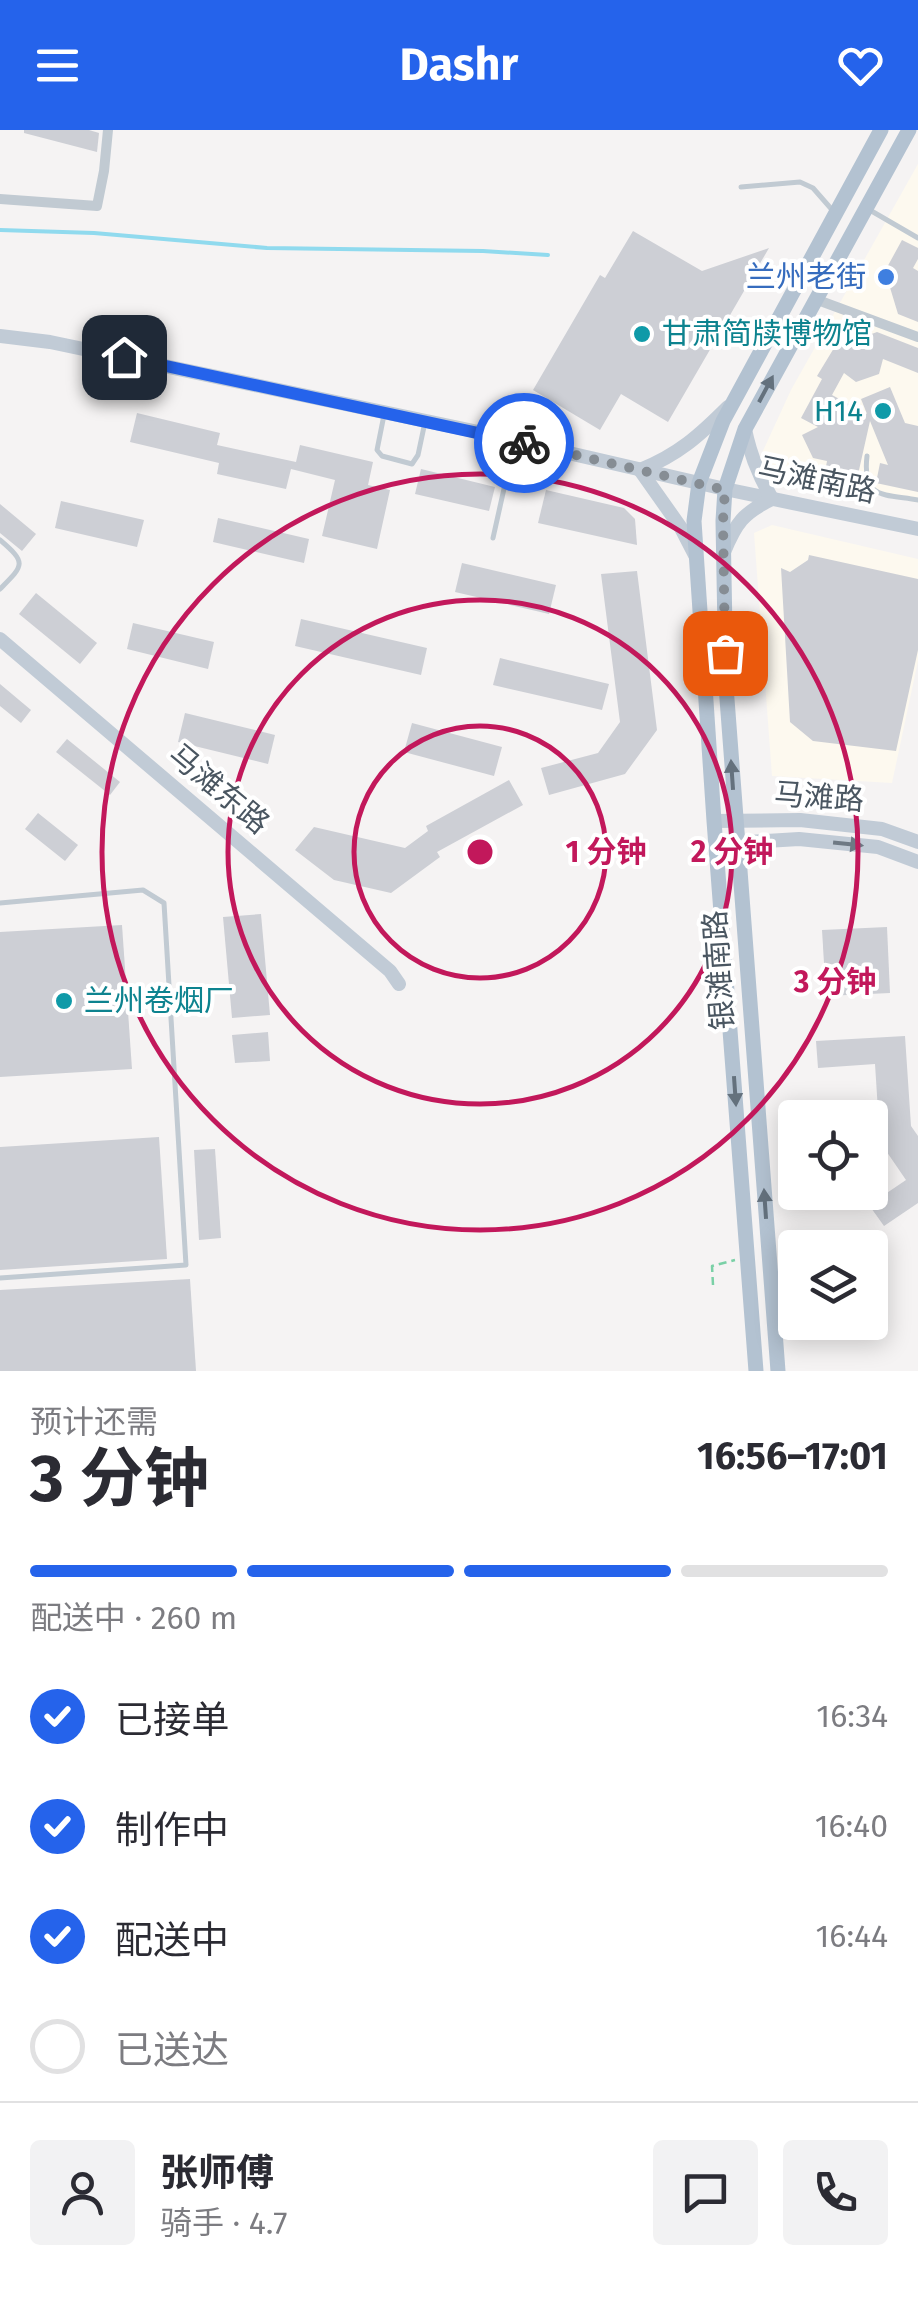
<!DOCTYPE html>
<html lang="zh">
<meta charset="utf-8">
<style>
body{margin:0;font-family:"Fira Sans","Noto Sans SC",sans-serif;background:#f2f2f3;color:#2b2b33;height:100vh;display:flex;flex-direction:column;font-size:38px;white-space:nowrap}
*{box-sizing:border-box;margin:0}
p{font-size:32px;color:#7c7c81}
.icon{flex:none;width:55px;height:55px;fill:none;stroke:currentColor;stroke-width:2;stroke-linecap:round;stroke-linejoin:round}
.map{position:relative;height:1241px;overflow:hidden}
.side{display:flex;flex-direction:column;background:#fff;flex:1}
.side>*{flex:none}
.controls{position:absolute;left:778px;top:970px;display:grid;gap:20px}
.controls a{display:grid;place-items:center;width:110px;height:110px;border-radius:10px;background:#fff;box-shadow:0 5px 25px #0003;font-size:50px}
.pin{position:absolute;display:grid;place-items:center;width:85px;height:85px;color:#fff;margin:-42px;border-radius:20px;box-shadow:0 5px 15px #0006}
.courier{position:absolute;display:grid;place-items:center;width:100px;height:100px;margin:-50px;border:8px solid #2563eb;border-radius:50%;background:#fff;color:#222;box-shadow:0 2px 12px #0007}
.head em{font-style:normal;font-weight:700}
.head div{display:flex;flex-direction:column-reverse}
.head{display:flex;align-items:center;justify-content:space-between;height:170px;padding:0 30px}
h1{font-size:65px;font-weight:700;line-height:75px}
.bar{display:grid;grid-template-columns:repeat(4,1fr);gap:15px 10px;align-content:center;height:120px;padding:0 30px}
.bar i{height:12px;border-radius:8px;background:#e1e1e2}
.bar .active{background:#2563eb}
.bar p{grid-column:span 4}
.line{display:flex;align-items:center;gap:25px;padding:0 30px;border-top:2px solid #e1e1e2}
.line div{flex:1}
.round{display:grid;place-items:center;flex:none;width:105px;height:105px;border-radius:10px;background:#f2f2f3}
ol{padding:0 30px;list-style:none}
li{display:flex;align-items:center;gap:30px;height:110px}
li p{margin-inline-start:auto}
li .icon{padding:10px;border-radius:50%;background:#2563eb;color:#fff;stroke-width:4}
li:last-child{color:#7c7c81}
li i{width:55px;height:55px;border:5px solid #e1e1e2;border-radius:50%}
header{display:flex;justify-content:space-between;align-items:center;height:130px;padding:0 30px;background:#2563eb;color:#fff;font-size:45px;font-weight:700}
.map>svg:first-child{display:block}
.commercial{fill:#fdf9ef}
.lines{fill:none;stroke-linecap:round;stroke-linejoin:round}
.stream{stroke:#90daee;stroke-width:4}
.building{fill:#cdcfd5}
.path{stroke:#7ad0a6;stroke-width:2.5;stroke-dasharray:8 5;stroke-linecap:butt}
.lane{stroke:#c1cad2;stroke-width:5}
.street{stroke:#c1cad2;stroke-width:10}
.secondary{stroke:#c1cbd6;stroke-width:14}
.primary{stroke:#b3c2d1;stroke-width:15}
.oneway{fill:#64717d}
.oneway2{fill:#6e7984}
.done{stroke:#868d94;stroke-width:10;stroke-dasharray:0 18}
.route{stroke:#2563eb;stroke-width:12}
.ring{fill:none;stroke:#c2185b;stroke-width:5}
.shop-dot{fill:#3f7fe0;stroke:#fff;stroke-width:4}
.culture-dot{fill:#0f9aa8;stroke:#fff;stroke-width:4}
.labels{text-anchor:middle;stroke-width:8;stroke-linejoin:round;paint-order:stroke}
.shop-label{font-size:30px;fill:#366cbe;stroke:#fff;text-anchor:end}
.culture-label{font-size:30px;fill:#0d838f;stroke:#fff;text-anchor:start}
.street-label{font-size:30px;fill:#4a5661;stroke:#fff}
.centre{fill:#c2185b;stroke:#fff;stroke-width:5}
.ring-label{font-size:30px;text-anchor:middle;font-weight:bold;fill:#c2185b;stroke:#fff;stroke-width:8;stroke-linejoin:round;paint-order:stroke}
</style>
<header><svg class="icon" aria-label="menu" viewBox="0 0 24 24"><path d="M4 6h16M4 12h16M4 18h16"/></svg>Dashr<svg class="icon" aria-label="heart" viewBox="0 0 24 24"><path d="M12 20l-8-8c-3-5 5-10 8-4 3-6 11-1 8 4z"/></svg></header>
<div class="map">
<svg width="918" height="1241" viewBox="0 0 918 1241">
<rect width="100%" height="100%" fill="#f5f3f3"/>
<g class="commercial">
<path d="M918 34V373L756 336 791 260Z"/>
<path d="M772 395 918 429V531L892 653 772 646 754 403Z"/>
</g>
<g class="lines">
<path class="stream" d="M0 100 94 103 267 118 483 121 548 125"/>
</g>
<g class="building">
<path d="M24 0H89L99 3 97 22 24 3Z"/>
<path d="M633 101 702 141 769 118 668 292 621 264 600 300 533 260 600 145 605 148Z"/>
<path d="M902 110 918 118V129L913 138 918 141V192L898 184 885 141Z"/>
<path d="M877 202 918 218V243L883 229 879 244 856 252 844 243 832 265 867 284 861 269 890 257 905 293 918 296V362L876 353 880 333 888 335 870 291 857 349 825 342 827 331 813 328 802 305 818 297 801 288 822 249 817 246 834 218Z"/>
<path d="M137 283 220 303 217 315 296 332 300 315 373 332 368 355 390 360 377 419 322 406 335 350 291 339 286 359 217 344 219 333 130 312Z"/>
<path d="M421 339 495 357 489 381 415 364Z"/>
<path d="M546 360 624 378 635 389 637 415 538 393Z"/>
<path d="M61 371 144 390 137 417 55 398Z"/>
<path d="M0 374 36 404 22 421 0 403Z"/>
<path d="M218 388 309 409 304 433 213 412Z"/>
<path d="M809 425 918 449V520L896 621 813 611 790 592 781 438 790 442 808 430Z"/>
<path d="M462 433 556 455 549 484 455 462Z"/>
<path d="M637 441 657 600 625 644 549 665 541 638 598 623 620 592 601 444Z"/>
<path d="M36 463 97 513 80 534 19 484Z"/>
<path d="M301 489 427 518 421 545 295 516Z"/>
<path d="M133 493 214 512 208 539 127 519Z"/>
<path d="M500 528 609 554 602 580 493 555Z"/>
<path d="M0 554 31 580 21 593 0 576Z"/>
<path d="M185 583 275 605 268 634 178 612Z"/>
<path d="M412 593 502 617 494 646 404 622Z"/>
<path d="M67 609 120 652 110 665 56 622Z"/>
<path d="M509 650 523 675 437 722 440 727 391 763 334 750 295 720 314 697 405 718 428 701 426 696Z"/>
<path d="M38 683 78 715 65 731 25 699Z"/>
<path d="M261 784 270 885 232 888 223 787Z"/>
<path d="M122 795 132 939 0 947V802Z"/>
<path d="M887 797 890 863 826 866 822 800Z"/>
<path d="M268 902 270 931 235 933 232 905Z"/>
<path d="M905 906 911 996 918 1006V1073L884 1096 869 1075 906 1050 880 1012 875 934 818 938 816 911Z"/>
<path d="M159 1007 167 1129 0 1140V1017Z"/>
<path d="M215 1019 221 1108 199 1110 194 1020Z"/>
<path d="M190 1149 196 1241H0V1160Z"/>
</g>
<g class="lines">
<g class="path">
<path d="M781 1125H795"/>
<path d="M713 1155 712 1136 735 1130"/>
</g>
<g class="lane">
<path d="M741 57 800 52 813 58 834 82"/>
<path d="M868 79 918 108"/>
<path d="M384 285 377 320 382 326 412 334 418 325 425 292"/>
<path d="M867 326C862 369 883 364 918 370"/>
<path d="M493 408 514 314"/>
<path d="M0 410C27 433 24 435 0 459"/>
<path d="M0 773 143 760 164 773 186 1135 0 1148"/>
</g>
<g class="street">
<path d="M0 69 97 76 104 41 108 0"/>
<path d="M815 169 918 207"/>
</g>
<g class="secondary">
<path d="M0 206 50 212 469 300 725 359 918 399"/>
<path d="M724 422C736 393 743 383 772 369 759 346 750 325 745 299"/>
<path d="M696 427 681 398 640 340C678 325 700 305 728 277"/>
<path d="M0 509 390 841 399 854"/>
<path d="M714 691 800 690 882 699 918 712"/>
<path d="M716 714 799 709 878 717 918 732"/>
</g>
<g class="primary">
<path d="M756 1241 714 691 694 391 699 353 723 291 881 0"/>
<path d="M778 1241 726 556 723 391 725 359 745 299 909 0"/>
</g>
</g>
<defs><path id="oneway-solid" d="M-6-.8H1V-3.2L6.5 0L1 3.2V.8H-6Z" transform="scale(2.5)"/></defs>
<g class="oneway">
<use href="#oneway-solid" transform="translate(766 259) rotate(-62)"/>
<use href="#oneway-solid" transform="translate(732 645) rotate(-94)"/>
<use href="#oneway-solid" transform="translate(735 961) rotate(86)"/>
<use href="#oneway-solid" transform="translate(765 1074) rotate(-94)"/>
</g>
<use class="oneway2" href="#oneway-solid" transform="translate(848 714) rotate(6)"/>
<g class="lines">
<path class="done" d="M524 313 725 360 723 391 725 523"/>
<path class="route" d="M124 227 524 313"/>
</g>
<g class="ring">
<circle cx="480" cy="722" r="126"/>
<circle cx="480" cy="722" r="252"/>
<circle cx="480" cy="722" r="378"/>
</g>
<circle class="shop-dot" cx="886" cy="147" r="10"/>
<g class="culture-dot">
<circle cx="642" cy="204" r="10"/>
<circle cx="883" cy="281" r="10"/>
<circle cx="64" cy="871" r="10"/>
</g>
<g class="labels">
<g class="shop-label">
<text x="866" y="157">兰州老街</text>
</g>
<g class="culture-label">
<text x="662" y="214">甘肃简牍博物馆</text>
<text x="863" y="291" text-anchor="end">H14</text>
<text x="84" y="881">兰州卷烟厂</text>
</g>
<g class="street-label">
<text transform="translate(817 350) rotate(12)" y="10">马滩南路</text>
<text transform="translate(219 659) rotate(40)" y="10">马滩东路</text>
<text transform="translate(819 667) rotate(4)" y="10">马滩路</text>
<text transform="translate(719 840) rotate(-94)" y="10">银滩南路</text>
</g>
</g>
<circle cx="480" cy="722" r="15" class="centre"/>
<g class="ring-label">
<text x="606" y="732">1 分钟</text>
<text x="732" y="732">2 分钟</text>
<text x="835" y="862">3 分钟</text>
</g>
</svg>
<div class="controls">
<a><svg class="icon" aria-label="locate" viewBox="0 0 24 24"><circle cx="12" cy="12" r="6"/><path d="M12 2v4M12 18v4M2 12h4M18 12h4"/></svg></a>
<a><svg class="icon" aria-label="layers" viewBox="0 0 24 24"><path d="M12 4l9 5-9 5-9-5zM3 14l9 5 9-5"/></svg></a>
</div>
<div class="pin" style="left:725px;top:523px;background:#ea580c"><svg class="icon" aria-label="bag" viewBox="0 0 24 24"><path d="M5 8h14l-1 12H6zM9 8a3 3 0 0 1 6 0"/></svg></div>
<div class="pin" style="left:124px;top:227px;background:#1f2937"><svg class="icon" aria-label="home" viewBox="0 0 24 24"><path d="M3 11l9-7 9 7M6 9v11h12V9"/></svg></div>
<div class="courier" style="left:524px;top:313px"><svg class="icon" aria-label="bike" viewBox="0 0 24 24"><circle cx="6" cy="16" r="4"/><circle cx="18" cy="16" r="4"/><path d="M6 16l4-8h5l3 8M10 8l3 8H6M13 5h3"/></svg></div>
</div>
<section class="side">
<div class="head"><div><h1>3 分钟</h1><p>预计还需</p></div><em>16:56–17:01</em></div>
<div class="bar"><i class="active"></i><i class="active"></i><i class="active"></i><i></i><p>配送中 · 260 m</p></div>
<ol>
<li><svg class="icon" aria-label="check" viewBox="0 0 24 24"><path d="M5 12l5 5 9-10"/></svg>已接单<p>16:34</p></li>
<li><svg class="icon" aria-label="check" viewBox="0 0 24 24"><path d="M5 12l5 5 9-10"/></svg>制作中<p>16:40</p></li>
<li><svg class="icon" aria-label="check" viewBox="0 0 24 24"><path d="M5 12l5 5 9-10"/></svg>配送中<p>16:44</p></li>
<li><i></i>已送达</li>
</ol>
<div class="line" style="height:180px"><a class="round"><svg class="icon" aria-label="person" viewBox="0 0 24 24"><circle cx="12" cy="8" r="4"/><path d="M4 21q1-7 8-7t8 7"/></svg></a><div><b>张师傅</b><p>骑手 · 4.7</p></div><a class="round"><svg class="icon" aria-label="chat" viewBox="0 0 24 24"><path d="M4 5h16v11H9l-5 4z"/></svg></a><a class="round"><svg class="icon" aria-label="phone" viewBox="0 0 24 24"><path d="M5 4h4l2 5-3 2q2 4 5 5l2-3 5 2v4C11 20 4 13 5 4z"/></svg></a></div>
</section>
